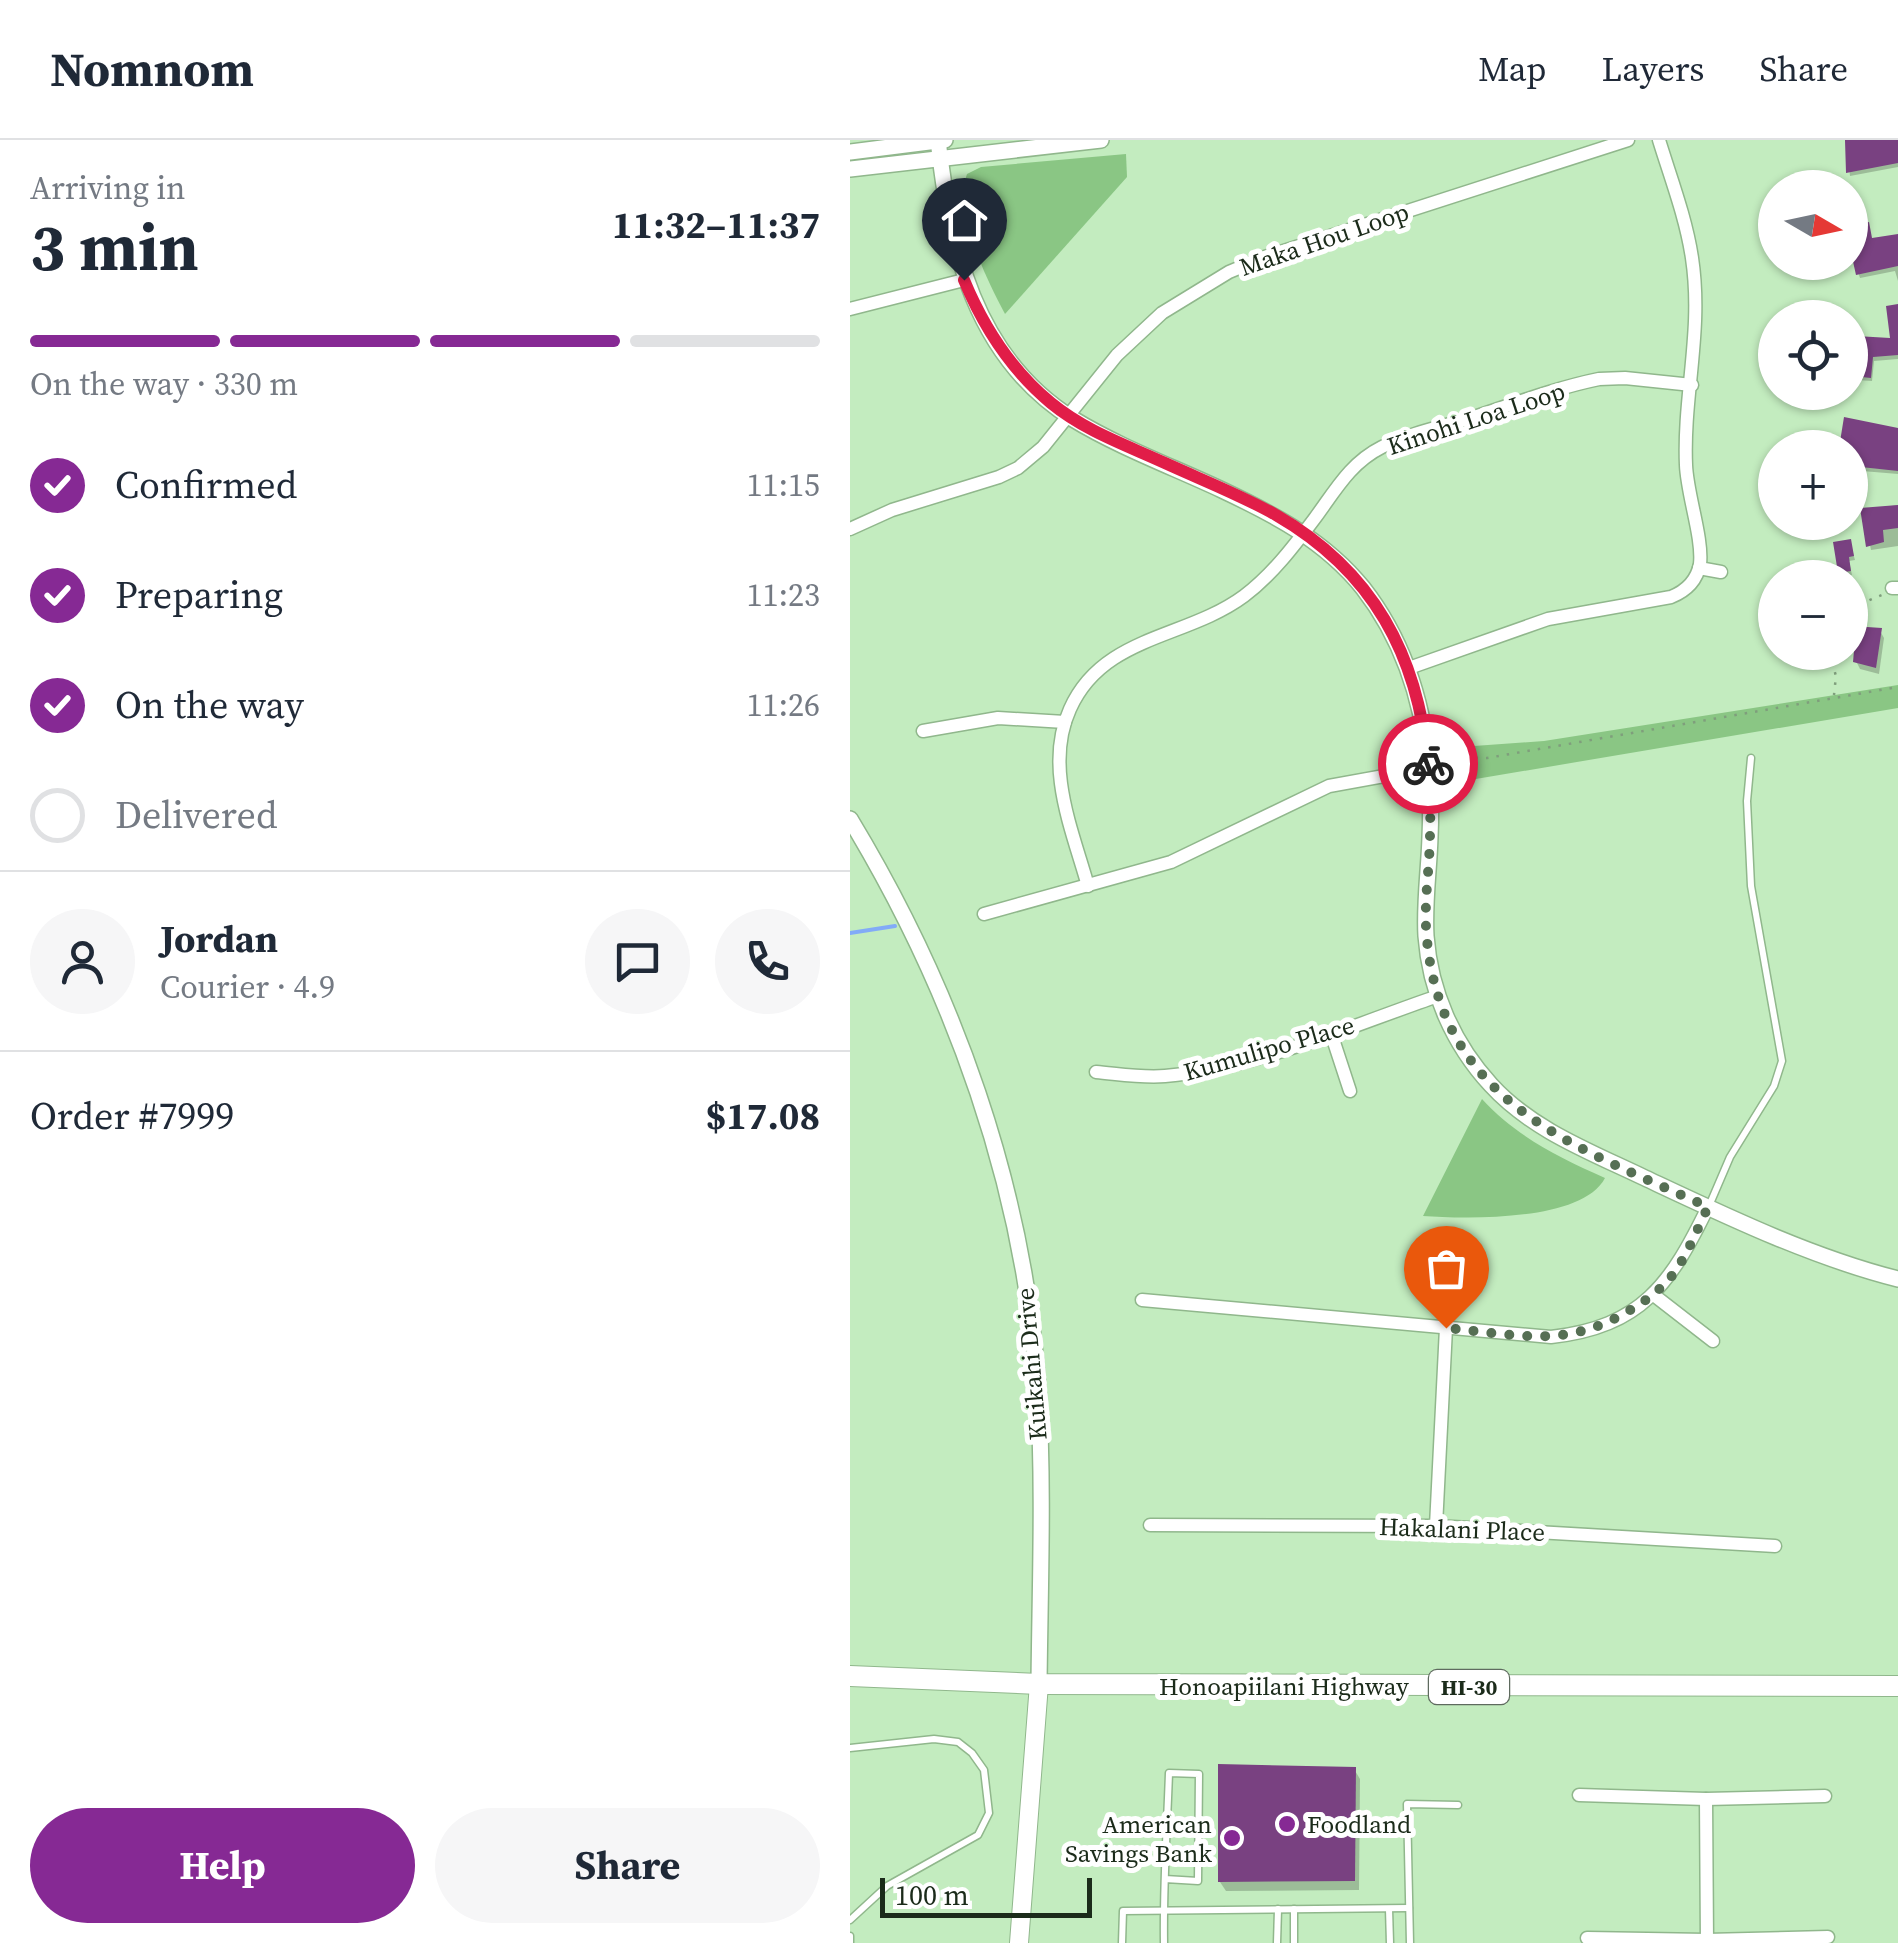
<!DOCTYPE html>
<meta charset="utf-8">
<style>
body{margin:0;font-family:"Source Serif 4",serif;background:#f6f6f7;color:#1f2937;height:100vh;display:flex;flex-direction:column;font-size:38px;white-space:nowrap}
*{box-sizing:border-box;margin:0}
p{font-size:32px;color:#747a83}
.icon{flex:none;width:55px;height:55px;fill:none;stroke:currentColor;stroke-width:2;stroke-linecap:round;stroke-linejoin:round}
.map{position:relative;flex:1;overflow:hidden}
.side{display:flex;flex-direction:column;background:#fff;width:850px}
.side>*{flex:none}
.needle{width:65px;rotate:99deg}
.buttons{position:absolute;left:908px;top:30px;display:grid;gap:20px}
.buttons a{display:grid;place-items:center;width:110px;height:110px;border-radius:50%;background:#fff;box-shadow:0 2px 8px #0004;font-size:50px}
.scale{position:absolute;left:30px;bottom:25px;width:212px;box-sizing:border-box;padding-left:10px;border:5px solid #1b2b1a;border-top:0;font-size:28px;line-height:35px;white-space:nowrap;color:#1b2b1a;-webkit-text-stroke:8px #fff;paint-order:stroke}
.pin{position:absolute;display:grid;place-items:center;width:85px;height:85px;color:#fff;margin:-102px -42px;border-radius:50% 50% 50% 0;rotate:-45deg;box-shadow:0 0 10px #0007}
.pin .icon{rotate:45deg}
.courier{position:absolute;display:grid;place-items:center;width:100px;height:100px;margin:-50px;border:8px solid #e11d48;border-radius:50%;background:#fff;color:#222;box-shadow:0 2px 12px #0007}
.headline em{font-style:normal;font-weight:700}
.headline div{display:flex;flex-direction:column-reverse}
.headline{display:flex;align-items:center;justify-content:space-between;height:170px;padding:0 30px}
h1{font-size:65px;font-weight:700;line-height:75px}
.bar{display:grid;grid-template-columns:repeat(4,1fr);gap:15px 10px;align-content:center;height:120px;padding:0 30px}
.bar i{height:12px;border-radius:8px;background:#e0e1e3}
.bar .selected{background:#862994}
.bar p{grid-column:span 4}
.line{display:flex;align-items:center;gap:25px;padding:0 30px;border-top:2px solid #e0e1e3}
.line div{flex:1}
.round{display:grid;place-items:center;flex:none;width:105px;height:105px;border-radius:52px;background:#f6f6f7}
ol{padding:0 30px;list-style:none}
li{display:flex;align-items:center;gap:30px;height:110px}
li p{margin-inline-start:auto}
li .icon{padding:10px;border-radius:50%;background:#862994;color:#fff;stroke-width:4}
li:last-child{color:#747a83}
li i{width:55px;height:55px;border:5px solid #e0e1e3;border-radius:50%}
.action{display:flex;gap:20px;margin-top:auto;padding:20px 30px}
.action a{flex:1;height:115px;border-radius:60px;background:#862994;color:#fff;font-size:40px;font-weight:700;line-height:115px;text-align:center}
.action a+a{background:#f6f6f7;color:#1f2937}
header{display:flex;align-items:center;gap:60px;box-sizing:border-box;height:140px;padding:0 50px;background:#fff;border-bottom:2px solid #e0e1e3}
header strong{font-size:48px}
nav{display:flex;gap:55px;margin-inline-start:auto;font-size:35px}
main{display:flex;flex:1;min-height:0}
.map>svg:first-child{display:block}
.green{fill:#8ac684}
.shadow{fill:#0003}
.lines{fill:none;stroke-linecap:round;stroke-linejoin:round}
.stream{stroke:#82abf7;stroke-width:4}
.building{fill:#794181}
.service-casing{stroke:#90b78c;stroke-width:9}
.minor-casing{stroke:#90b78c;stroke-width:15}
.tertiary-casing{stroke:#90b78c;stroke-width:18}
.secondary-casing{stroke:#90b78c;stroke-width:20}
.primary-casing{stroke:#90b78c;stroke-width:22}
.path{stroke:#7f9e7c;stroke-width:2.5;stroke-dasharray:2.5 8;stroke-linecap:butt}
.service{stroke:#fff;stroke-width:6}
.minor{stroke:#fff;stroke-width:12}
.tertiary{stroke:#fff;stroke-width:15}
.secondary{stroke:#fff;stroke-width:18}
.primary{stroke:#fff;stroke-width:20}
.done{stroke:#566f54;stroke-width:10;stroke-dasharray:0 18}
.route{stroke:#e11d48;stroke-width:12}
.poi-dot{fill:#862994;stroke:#fff;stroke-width:4}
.labels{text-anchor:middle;stroke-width:10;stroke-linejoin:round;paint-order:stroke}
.shield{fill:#fff;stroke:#5f6b5f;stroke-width:2.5}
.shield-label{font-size:22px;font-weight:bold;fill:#1b2b1a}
.street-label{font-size:25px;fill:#1b2b1a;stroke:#fff}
.poi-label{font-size:25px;fill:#1b2b1a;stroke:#fff;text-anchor:end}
</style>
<header>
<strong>Nomnom</strong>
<nav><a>Map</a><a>Layers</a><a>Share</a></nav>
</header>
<main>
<section class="side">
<div class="headline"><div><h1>3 min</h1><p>Arriving in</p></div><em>11:32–11:37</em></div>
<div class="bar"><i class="selected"></i><i class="selected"></i><i class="selected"></i><i></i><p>On the way · 330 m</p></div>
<ol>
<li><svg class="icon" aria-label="check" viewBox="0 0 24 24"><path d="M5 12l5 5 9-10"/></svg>Confirmed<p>11:15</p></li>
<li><svg class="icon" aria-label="check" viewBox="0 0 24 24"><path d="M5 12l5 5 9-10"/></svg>Preparing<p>11:23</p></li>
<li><svg class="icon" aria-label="check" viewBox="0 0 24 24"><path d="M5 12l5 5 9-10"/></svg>On the way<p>11:26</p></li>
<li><i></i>Delivered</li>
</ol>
<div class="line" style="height:180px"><a class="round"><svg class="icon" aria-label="person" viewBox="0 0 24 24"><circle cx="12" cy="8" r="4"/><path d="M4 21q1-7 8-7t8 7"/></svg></a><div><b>Jordan</b><p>Courier · 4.9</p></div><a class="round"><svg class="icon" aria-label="chat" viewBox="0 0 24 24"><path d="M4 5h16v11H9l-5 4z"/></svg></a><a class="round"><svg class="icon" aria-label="phone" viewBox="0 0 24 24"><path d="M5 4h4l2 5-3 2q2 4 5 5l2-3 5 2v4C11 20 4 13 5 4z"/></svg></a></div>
<div class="line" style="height:130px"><div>Order #7999</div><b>$17.08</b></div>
<div class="action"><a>Help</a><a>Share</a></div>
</section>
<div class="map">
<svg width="1048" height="1803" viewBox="0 0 1048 1803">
<rect width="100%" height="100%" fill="#c3ecbf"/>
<g class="green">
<path d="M276 14 277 37 155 174C137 140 103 72 117 34L131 27Z"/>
<path d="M1048 545V568L614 641 610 607 694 601Z"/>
<path d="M632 959C667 997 708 1017 755 1038 732 1082 617 1079 573 1076Z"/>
</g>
<g class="shadow">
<path d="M996 0H1048V27L1000 36Z"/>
<path d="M1000 87 1022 101 1048 97V141L1045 131 1010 138 1000 108Z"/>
<path d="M1039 169H1048V219L1024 221 1022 241 1007 240 1008 198 1043 201Z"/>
<path d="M996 280 1048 290V334L1000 330Z"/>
<path d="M1048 365V406L1021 410 1013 370Z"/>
<path d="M1000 402 1005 420 999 421 1002 435 993 436 991 432Z"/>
<path d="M1030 491 1034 498 1029 534 1010 529 1006 521Z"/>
<path d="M504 1629 510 1639 509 1750 376 1751 370 1742Z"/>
</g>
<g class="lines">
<path class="stream" d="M0 793 45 786"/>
</g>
<g class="building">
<path d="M995 0H1048V23L996 33Z"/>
<path d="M1000 73 1008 84 1019 82 1022 98 1048 94V126L1006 135 1000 108Z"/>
<path d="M1048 164V215L1023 217 1021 238 1002 236 1006 196 1040 198 1036 166Z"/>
<path d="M994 277 1048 288V331L1011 327 1010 331 1000 329V308H989Z"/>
<path d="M1048 365V388L1033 390 1034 402 1016 407 1010 368Z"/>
<path d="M1001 399 1004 416 999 417 1001 431 988 433 983 402Z"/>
<path d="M1017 487 1032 488 1026 528 1003 522 1006 488Z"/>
<path d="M368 1624 506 1627 505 1741 368 1742Z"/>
</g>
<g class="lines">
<g class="service-casing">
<g id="service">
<path d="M859 1066 880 1017 924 946 932 921 901 746 897 661 901 618"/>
<path d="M0 1608 84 1599 108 1602 122 1613 134 1630 139 1673 128 1695 37 1746 0 1780"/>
<path d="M539 1769 540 1803"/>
<path d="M0 1796V1803"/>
<path d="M272 1803 273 1771 559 1768"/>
<path d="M314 1803C313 1746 317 1690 319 1633L349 1634 348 1741 315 1739"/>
<path d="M427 1803 428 1769"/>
<path d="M444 1803V1769"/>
<path d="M560 1803 557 1664 608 1665"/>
</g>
</g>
<g class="minor-casing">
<g id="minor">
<path d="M0 169 114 140"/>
<path d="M0 389 42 370 149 337 168 328 193 307 267 215 312 173 379 132 415 117 778 0"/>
<path d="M849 428 871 432"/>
<path d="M1042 448H1048"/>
<path d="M559 528 698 479 821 457C836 451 847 440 850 424 853 398 837 354 836 325 833 255 853 191 842 118 836 78 821 39 809 0"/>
<path d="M73 591 148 578 215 582"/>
<path d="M238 746C222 689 194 626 220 569 253 495 336 499 394 456 422 435 444 406 465 378 485 351 500 323 532 307 558 294 590 287 618 279 661 265 705 248 749 239L775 238 842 245"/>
<path d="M134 774 321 722 479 646 578 628"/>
<path d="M481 893 500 951"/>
<path d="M246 932C269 934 292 938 315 936 408 928 500 886 588 856"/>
<path d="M805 1156 863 1201"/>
<path d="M292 1160 701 1197C792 1187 821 1143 858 1067"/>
<path d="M300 1385 586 1386 925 1406"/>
<path d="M586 1386 596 1188"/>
<path d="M729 1655 856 1659 975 1656"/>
<path d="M856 1659 857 1803"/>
<path d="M737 1798 857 1800 978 1797"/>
</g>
</g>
<g class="tertiary-casing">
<g id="tertiary">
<path d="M88 0C100 107 124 217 223 279 269 307 323 327 372 350 425 375 475 401 513 448 569 520 584 608 580 697 579 730 574 763 576 796 580 851 603 904 641 945 682 990 741 1012 795 1038 876 1076 961 1117 1048 1139"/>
<path d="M0 12 95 0"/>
<path d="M0 29 251 0"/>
<path d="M0 679C104 851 174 1046 188 1249 194 1347 190 1446 189 1544"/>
</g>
</g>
<g class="secondary-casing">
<path id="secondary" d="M169 1803 189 1544"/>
</g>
<g class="primary-casing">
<path id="primary" d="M0 1536 189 1544 1048 1546"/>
</g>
<g class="path">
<path d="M1000 468 1032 455"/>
<path d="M979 512 986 536 984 555"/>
<path d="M594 617 637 618 1048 547"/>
</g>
<use href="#service" class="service"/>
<use href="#minor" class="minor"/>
<use href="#tertiary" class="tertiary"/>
<use href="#secondary" class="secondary"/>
<use href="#primary" class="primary"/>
</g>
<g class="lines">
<path class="done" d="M578 624C579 647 581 670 580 693 580 728 573 764 577 800 593 966 728 1007 858 1067 848 1088 839 1110 827 1129 813 1149 796 1161 775 1173 714 1209 663 1194 596 1188"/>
<path class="route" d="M114 140C134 188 161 230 201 263 235 291 276 305 315 323 352 340 391 355 426 375 523 431 568 515 578 624"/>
</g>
<g class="poi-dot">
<circle cx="437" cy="1684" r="10"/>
<circle cx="382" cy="1698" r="10"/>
</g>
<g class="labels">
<rect class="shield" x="579" y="1530" width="80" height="34" rx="8"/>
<g class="shield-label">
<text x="619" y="1555">HI-30</text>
</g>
<g class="street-label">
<text transform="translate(474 99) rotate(-19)" y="9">Maka Hou Loop</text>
<text transform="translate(626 278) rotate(-18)" y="9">Kinohi Loa Loop</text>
<text transform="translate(419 908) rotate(-16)" y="9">Kumulipo Place</text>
<text transform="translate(181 1224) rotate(-95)" y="9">Kuikahi Drive</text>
<text transform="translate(612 1389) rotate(2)" y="9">Hakalani Place</text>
<text x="434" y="1555">Honoapiilani Highway</text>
</g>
<g class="poi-label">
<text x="362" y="1693">American<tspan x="362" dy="29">Savings Bank</tspan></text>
<text x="457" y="1693" text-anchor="start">Foodland</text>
</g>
</g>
</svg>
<div class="buttons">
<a><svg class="needle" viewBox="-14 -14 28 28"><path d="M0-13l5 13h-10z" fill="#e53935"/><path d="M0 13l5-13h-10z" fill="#747a83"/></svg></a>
<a><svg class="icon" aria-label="locate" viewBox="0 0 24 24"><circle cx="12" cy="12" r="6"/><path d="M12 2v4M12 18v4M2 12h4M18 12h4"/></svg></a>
<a>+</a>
<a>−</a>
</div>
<div class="scale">100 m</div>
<div class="pin" style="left:596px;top:1188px;background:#ea580c"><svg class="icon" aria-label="bag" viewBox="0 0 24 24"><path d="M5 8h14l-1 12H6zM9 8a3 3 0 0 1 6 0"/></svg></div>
<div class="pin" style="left:114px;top:140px;background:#1f2937"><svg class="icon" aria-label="home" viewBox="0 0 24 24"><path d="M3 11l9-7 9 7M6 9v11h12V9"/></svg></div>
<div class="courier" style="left:578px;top:624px"><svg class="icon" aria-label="bike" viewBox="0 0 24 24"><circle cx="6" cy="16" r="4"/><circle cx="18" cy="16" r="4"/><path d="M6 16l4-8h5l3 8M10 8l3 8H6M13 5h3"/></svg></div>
</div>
</main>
